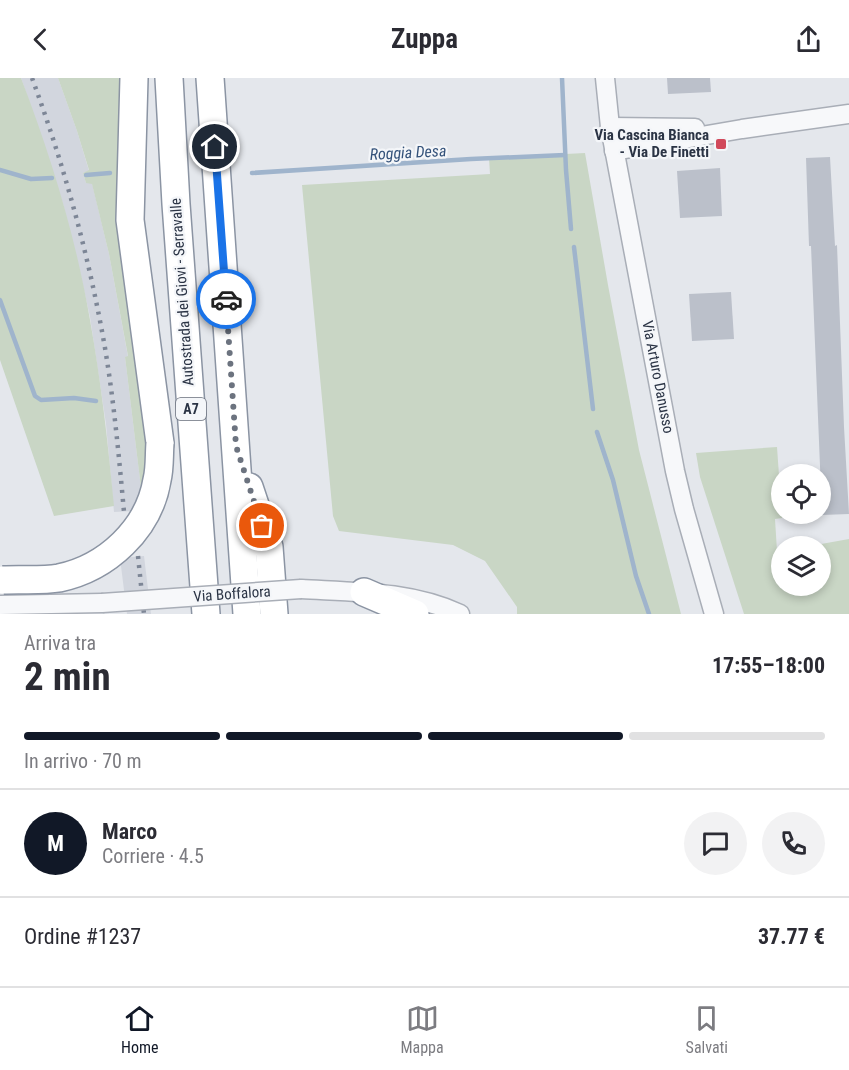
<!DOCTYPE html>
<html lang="it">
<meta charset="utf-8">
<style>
body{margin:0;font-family:"Roboto Condensed",sans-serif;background:#f2f2f3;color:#2b2b33;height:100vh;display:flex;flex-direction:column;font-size:22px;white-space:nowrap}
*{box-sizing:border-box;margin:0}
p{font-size:20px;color:#7c7c81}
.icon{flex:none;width:33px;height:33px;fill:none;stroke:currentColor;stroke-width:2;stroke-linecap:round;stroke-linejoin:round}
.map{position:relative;height:536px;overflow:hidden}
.drawer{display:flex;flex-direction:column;background:#fff;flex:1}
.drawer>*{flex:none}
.fabs{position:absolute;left:771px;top:386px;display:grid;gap:12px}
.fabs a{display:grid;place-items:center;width:60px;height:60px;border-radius:50%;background:#fff;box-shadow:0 3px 9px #0003;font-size:30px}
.pin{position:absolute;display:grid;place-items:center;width:51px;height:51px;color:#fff;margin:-26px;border:3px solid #fff;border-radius:50%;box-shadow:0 2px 6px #0007}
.courier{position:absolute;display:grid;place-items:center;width:60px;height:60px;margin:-30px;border:4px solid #1a73e8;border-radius:50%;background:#fff;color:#222;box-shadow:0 2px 8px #0007}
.headline em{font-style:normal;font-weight:700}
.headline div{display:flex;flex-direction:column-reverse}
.headline{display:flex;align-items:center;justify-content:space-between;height:102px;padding:0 24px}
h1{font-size:39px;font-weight:700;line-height:45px}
.bar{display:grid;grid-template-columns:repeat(4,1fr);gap:9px 6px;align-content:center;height:72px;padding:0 24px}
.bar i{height:8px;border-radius:4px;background:#e1e1e2}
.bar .on{background:#111827}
.bar p{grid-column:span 4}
.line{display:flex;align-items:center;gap:15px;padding:0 24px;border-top:2px solid #e1e1e2}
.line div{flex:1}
.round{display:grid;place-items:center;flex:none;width:63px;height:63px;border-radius:32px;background:#f2f2f3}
header{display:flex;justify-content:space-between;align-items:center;height:78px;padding:0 24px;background:#fff;font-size:27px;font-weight:700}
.menu{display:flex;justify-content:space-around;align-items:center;height:84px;border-top:2px solid #e1e1e2;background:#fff;font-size:16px;color:#7c7c81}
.menu a{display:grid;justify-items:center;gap:3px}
.menu .on{color:#111827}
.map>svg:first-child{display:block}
.built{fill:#d2d6de}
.green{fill:#c9d6c5}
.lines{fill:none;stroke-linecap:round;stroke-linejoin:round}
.stream{stroke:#9fb4cc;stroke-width:4.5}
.building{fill:#bbc0ca}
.minor-casing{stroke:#a9aeb7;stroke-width:21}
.highway-casing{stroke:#8b94a3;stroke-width:30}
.minor{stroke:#f7f8fa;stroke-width:18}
.highway{stroke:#fff;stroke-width:27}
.rail{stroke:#7d8696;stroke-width:4.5;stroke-dasharray:3 6;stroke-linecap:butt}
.minor-bridge-casing{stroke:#a9aeb7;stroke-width:21;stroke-linecap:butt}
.highway-bridge-casing{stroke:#8b94a3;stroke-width:30;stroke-linecap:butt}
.minor-bridge{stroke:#f7f8fa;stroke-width:18}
.highway-bridge{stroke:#fff;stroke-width:27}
.done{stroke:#6c737f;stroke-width:6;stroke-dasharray:0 10.8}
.route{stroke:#1a73e8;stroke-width:8}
.poi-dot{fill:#d1495b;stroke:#f4f6f9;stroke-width:2}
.labels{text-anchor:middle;stroke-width:4.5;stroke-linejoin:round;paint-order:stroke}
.shield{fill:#f4f6f9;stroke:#676e7b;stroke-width:1.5}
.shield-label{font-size:14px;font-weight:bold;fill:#2b3445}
.poi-label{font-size:15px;font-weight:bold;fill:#2b3445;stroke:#f4f6f9;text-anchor:end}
.street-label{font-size:15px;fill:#2b3445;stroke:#f4f6f9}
.water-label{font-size:16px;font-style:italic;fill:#34527a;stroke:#f4f6f9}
</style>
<header><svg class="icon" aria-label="back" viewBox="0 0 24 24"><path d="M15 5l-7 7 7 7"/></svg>Zuppa<svg class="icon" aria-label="share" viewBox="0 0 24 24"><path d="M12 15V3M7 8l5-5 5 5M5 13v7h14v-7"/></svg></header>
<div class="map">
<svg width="849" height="536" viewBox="0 0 849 536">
<rect width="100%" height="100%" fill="#e4e7ec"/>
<g class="built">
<path d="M21 0H58L77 53 89 93 83 95 86 105H92L109 176 128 279H125L141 410 134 433 114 434 106 346 90 239 77 181 63 126 43 63Z"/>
<path d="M144 478 151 536H127L120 480Z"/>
</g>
<g class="green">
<path d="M0 0H21C51 78 76 160 90 242 101 303 108 365 114 428L54 438 0 282Z"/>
<path d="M58 0H119L138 275 149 394 141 410 125 279 128 278 109 176 92 106 86 105 83 95 89 92 77 53Z"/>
<path d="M585 75 608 207 639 372 681 536H517V529L485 483 453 467 339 453 333 438 302 107 490 96 489 80Z"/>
<path d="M777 369 782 440 775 441 777 473H781L782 507H820V468H810L849 461V536H744L700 399 696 375Z"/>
</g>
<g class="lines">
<g class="stream">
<path d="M562 0 566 92 571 151"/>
<path d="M0 92 31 101 52 100"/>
<path d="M252 95 471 81 565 77"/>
<path d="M86 97 110 95"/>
<path d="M574 169 593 331"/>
<path d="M0 222 35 318 41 322 74 320 96 323"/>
<path d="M597 354 613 402 636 498 649 536"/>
</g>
</g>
<g class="building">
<path d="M667 0H710L711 14 668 16Z"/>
<path d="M830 79 835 168 837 167 844 349 849 436 822 437 811 168H809L806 80Z"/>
<path d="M720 90 722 138 680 140 677 93Z"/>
<path d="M731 214 734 261 692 263 689 216Z"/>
</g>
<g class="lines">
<g class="minor-casing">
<g id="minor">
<path d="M605 0 610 49 675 393 684 431 714 536"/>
<path d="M610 49 695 50"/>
<path d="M614 73 742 51 849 36"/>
<path d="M301 511C354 514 411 513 460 536"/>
<path d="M0 527 102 525"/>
</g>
</g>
<g class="highway-casing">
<g id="highway">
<path d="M134 0 130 142 160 365"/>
<path d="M169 0 176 126 206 536"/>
<path d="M210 0 247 536"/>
<path d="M249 409 269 469 274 536"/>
<path d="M364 514 415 536"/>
</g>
</g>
<use href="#minor" class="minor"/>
<use href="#highway" class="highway"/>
<g class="rail">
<path d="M32 0C64 87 89 178 105 270 114 324 119 379 124 434"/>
<path d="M138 478 144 536"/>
</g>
<g class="minor-bridge-casing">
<path id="minor-bridge" d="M102 525 301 511"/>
</g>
<g class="highway-bridge-casing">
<path id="highway-bridge" d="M3 502C21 501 41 503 59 500 107 490 149 451 157 402 160 390 159 377 160 365"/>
</g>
<use href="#minor-bridge" class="minor-bridge"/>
<use href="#highway-bridge" class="highway-bridge"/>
</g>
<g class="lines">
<path class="done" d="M226 221 236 368 262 448"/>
<path class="route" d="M215 69 226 221"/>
</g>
<rect class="poi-dot" x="715" y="60" width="12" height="12" rx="3"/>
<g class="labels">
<rect class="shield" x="176" y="320" width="30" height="22" rx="4.5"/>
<g class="shield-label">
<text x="191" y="336">A7</text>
</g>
<g class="poi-label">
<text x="709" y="62">Via Cascina Bianca<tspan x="709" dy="17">- Via De Finetti</tspan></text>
</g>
<g class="street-label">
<text transform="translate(182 214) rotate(-94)" y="5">Autostrada dei Giovi - Serravalle</text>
<text transform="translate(658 299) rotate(79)" y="5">Via Arturo Danusso</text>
<text transform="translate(232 516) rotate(-4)" y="5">Via Boffalora</text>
</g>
<g class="water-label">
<text transform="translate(408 74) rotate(-3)" y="6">Roggia Desa</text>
</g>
</g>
</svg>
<div class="fabs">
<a><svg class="icon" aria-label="locate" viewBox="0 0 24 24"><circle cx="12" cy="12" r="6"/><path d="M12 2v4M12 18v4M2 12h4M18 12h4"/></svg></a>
<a><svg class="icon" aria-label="layers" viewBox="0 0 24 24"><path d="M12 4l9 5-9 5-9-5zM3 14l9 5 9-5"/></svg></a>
</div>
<div class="pin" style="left:262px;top:448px;background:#ea580c"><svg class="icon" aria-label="bag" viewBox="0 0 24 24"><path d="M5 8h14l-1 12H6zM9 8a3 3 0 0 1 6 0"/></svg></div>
<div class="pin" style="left:215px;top:69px;background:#1f2937"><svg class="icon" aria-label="home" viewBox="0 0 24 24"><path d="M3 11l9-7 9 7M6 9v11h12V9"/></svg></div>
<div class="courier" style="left:226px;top:221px"><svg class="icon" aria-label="car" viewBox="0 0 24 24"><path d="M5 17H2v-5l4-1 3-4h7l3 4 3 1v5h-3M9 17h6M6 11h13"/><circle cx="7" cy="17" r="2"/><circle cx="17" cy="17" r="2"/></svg></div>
</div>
<section class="drawer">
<div class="headline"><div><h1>2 min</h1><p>Arriva tra</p></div><em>17:55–18:00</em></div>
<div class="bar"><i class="on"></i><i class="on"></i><i class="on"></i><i></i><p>In arrivo · 70 m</p></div>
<div class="line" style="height:108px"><b class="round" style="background:#111827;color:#fff">M</b><div><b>Marco</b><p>Corriere · 4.5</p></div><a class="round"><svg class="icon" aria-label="chat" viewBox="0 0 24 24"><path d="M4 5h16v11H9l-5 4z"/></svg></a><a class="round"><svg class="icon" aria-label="phone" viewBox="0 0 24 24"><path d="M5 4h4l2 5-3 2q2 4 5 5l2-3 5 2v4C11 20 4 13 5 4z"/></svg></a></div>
<div class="line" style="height:78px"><div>Ordine #1237</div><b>37.77 €</b></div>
</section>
<nav class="menu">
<a class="on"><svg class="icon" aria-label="home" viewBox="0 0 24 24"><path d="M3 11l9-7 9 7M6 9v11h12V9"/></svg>Home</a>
<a><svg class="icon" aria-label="map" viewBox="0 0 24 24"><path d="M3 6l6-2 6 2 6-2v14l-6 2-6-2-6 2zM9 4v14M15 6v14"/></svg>Mappa</a>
<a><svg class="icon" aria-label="saved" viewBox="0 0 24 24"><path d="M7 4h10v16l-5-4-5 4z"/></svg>Salvati</a>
</nav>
